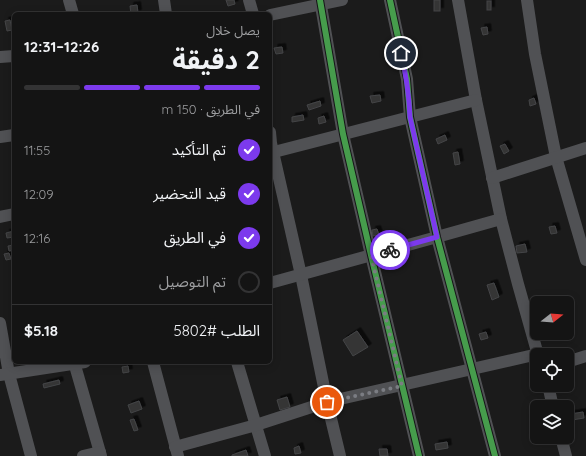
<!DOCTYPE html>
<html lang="ar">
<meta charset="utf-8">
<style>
body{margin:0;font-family:Quicksand,"Noto Sans Arabic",sans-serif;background:#1d1d1d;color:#f1f3f6;direction:rtl;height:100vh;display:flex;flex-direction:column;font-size:15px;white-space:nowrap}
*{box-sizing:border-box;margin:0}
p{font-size:13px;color:#9d9ea0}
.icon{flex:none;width:22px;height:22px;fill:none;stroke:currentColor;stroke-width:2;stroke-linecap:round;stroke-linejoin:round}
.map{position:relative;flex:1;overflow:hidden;direction:ltr}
.sheet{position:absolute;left:12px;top:12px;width:260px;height:352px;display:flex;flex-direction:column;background:#141414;border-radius:6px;box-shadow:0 2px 10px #0003,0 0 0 1px #333334;direction:rtl}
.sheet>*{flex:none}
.needle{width:26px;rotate:73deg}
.buttons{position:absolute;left:530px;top:296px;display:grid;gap:8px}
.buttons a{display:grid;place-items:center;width:44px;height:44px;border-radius:6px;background:#141414;box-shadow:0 2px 10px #0003,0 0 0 1px #333334;font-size:20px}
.pin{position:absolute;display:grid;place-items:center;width:34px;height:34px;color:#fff;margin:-17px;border:2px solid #fff;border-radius:50%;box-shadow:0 1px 4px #0007}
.courier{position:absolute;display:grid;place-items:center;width:40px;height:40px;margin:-20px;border:3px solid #7c3aed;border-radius:50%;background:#fff;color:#222;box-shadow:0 1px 5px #0007}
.summary em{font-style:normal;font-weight:700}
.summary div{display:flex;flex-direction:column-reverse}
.summary{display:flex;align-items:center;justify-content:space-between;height:68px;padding:0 12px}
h1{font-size:26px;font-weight:700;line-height:30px}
.bar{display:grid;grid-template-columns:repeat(4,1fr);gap:6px 4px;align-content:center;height:48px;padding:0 12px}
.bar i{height:5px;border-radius:3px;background:#333334}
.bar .selected{background:#7c3aed}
.bar p{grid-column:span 4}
.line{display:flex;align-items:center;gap:10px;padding:0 12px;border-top:1px solid #333334}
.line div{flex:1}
ol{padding:0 12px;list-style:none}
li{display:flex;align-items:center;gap:12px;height:44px}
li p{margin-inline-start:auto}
li .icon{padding:4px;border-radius:50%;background:#7c3aed;color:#fff;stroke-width:4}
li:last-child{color:#9d9ea0}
li i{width:22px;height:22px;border:2px solid #333334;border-radius:50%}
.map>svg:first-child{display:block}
.building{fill:#343435;stroke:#444547;filter:url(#shadow)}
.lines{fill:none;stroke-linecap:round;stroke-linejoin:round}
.minor{stroke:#505154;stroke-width:12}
.cycleway-casing{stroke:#151517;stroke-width:8}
.cycleway{stroke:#469c4c;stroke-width:6}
.done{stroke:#7b7d83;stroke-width:4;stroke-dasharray:0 7.2}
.route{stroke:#7c3aed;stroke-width:5}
</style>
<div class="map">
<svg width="586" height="456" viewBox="0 0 586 456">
<defs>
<filter id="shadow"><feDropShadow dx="3.5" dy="-3.5" stdDeviation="0" flood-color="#0009"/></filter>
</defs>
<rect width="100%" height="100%" fill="#1b1b1b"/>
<g class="building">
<path d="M226 0H234L235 4 228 6Z"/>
<rect x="434" y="0" width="6" height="11"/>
<rect x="487" y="1" width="4" height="9"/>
<path d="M137 5 138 13 131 14 130 6Z"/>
<path d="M10 20 12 30 7 31 5 21Z"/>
<path d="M487 27 488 34 483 35 481 28Z"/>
<path d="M282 47 283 53 276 54 274 48Z"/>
<path d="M380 95 381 101 372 103 370 96Z"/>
<path d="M534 98 536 104 530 106 529 100Z"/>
<path d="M320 101 321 106 309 110 307 105Z"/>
<path d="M303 115 304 120 292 122V117Z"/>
<path d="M324 116 326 122 319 124 318 118Z"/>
<path d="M445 135 447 140 438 144 436 139Z"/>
<path d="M505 144 509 151 504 154 500 146Z"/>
<path d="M458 152 460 164 455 165 453 153Z"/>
<path d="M555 226 557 233 551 234 549 227Z"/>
<path d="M377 229 379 235 373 236 372 230Z"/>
<path d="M14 231V237L7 238 6 233Z"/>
<path d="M525 244 527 252 517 253 516 246Z"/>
<path d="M14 245V250L9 251 8 246Z"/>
<path d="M9 253 11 259 6 260 4 254Z"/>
<path d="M494 283 499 297 492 300 487 285Z"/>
<path d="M357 331 368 347 353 356 343 340Z"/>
<path d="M486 332 488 338 481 340 479 334Z"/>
<path d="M128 366 129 372 123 373 122 367Z"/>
<path d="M59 380 60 384 44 388 43 384Z"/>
<path d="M287 397 290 407 280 410 277 400Z"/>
<path d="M139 401 142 409 131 413 128 405Z"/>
<path d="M583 412 584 418 572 420 571 414Z"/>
<path d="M134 419 138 430 134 431 130 420Z"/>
<path d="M447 442 448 448 436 450 435 444Z"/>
<path d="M299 446 301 453 295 454 294 448Z"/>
<path d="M379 449H387L388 456H380Z"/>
<path d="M246 450 248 456H232V455Z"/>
</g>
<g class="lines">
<g class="minor">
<path d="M69 0 73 14"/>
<path d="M164 0 166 14"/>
<path d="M249 0 253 14"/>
<path d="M320 0 343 134 371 255 419 456"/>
<path d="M390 0 407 79 410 117 437 237 495 456"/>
<path d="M458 0 476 100 501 219 518 284 538 355"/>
<path d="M527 0 535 54 556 157 586 260"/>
<path d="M270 15 342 0"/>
<path d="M0 57 14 56"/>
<path d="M270 132 271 143 301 275 327 402 340 456"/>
<path d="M0 137 14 135"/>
<path d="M274 152 476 100"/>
<path d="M492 178 586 148"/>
<path d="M0 217 14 214"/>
<path d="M270 283 437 237 501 219"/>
<path d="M0 323 9 374 31 456"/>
<path d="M74 362 101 456"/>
<path d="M153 362 178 456"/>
<path d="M237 362 265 456"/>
<path d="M567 362 586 356"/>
<path d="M0 375 85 362"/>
<path d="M548 385 553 407"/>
<path d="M561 437 566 456"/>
<path d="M175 447 256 425 327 402 538 354"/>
<path d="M83 456 100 452"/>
</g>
<g class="cycleway-casing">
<g id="cycleway">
<path d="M320 0 343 134 371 255 419 456"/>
<path d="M390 0 407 79 410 117 437 237 495 456"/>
</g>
</g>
<use href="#cycleway" class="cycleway"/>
</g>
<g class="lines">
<path class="done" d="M327 402 402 386 371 255 390 250"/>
<path class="route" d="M390 250 437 237 410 117C409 95 406 74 401 53"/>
</g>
</svg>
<div class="buttons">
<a><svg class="needle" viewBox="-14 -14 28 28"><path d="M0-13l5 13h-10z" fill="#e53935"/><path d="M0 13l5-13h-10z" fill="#9d9ea0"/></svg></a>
<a><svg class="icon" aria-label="locate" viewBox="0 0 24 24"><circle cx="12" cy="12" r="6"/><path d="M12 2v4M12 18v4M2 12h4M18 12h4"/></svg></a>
<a><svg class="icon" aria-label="layers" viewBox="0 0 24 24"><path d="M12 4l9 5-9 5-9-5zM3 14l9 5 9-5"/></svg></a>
</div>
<div class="pin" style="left:327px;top:402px;background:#ea580c"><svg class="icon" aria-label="bag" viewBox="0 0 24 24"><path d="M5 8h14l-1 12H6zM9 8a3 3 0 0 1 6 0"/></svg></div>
<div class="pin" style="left:401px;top:53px;background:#1f2937"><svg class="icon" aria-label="home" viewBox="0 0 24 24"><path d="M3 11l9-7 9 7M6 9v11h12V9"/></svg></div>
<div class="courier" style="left:390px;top:250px"><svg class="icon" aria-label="bike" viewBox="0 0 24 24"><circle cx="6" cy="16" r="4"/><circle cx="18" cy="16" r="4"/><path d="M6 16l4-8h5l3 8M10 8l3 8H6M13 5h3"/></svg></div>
<section class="sheet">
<div class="summary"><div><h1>2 دقيقة</h1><p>يصل خلال</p></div><em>12:26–12:31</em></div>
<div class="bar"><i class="selected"></i><i class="selected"></i><i class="selected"></i><i></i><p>في الطريق · 150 m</p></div>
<ol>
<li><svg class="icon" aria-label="check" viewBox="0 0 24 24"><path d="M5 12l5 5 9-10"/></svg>تم التأكيد<p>11:55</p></li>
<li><svg class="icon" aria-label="check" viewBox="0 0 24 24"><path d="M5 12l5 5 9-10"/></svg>قيد التحضير<p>12:09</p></li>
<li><svg class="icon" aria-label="check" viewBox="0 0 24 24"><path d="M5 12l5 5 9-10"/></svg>في الطريق<p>12:16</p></li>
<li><i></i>تم التوصيل</li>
</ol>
<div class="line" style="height:52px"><div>الطلب #5802</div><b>$5.18</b></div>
</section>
</div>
